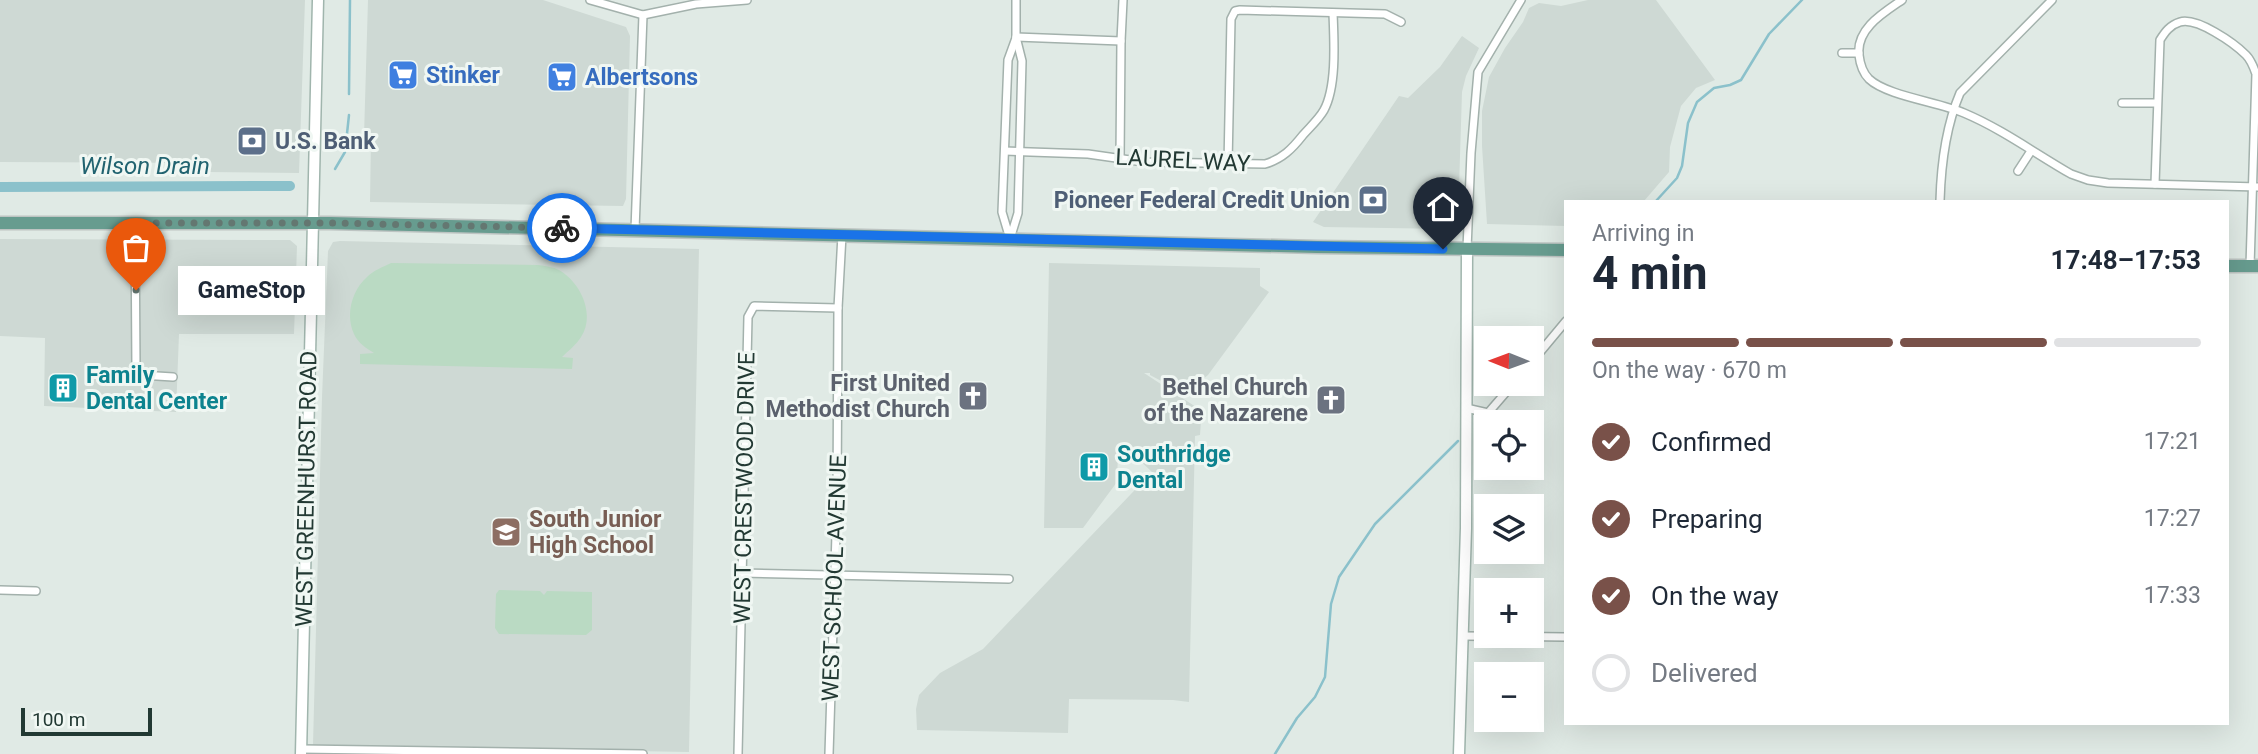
<!DOCTYPE html>
<meta charset="utf-8">
<style>
body{margin:0;font-family:Roboto,sans-serif;background:#f2f2f3;color:#1f2937;height:100vh;display:flex;flex-direction:column;font-size:26px;white-space:nowrap}
*{box-sizing:border-box;margin:0}
p{font-size:23px;color:#747a83}
.icon{flex:none;width:38px;height:38px;fill:none;stroke:currentColor;stroke-width:2;stroke-linecap:round;stroke-linejoin:round}
.map{position:relative;flex:1;overflow:hidden}
.drawer{position:absolute;left:1564px;top:200px;width:665px;height:525px;display:flex;flex-direction:column;background:#fff;border-radius:0px;box-shadow:0 7px 28px #0002}
.drawer>*{flex:none}
.needle{width:46px;rotate:271deg}
.tools{position:absolute;left:1474px;top:326px;display:grid;gap:14px}
.tools a{display:grid;place-items:center;width:70px;height:70px;border-radius:0px;background:#fff;box-shadow:0 7px 28px #0002;font-size:35px}
.scale{position:absolute;left:21px;bottom:18px;width:131px;box-sizing:border-box;padding-left:7px;border:4px solid #223933;border-top:0;font-size:19px;line-height:24px;white-space:nowrap;color:#223933;-webkit-text-stroke:5px #f0f7f3;paint-order:stroke}
.pin{position:absolute;display:grid;place-items:center;width:60px;height:60px;color:#fff;margin:-72px -30px;border-radius:50% 50% 50% 0;rotate:-45deg;box-shadow:0 0 7px #0007}
.pin .icon{rotate:45deg}
.courier{position:absolute;display:grid;place-items:center;width:70px;height:70px;margin:-35px;border:5px solid #1a73e8;border-radius:50%;background:#fff;color:#222;box-shadow:0 2px 9px #0007}
.bubble{position:absolute;height:49px;border-radius:0px;background:#fff;box-shadow:0 7px 28px #0002;font-size:23px;font-weight:700;line-height:49px;text-align:center}
.overview em{font-style:normal;font-weight:700}
.overview div{display:flex;flex-direction:column-reverse}
.overview{display:flex;align-items:center;justify-content:space-between;height:119px;padding:0 28px}
h1{font-size:46px;font-weight:700;line-height:52px}
.bar{display:grid;grid-template-columns:repeat(4,1fr);gap:10px 7px;align-content:center;height:84px;padding:0 28px}
.bar i{height:9px;border-radius:5px;background:#e0e1e3}
.bar .selected{background:#795149}
.bar p{grid-column:span 4}
ol{padding:0 28px;list-style:none}
li{display:flex;align-items:center;gap:21px;height:77px}
li p{margin-inline-start:auto}
li .icon{padding:7px;border-radius:50%;background:#795149;color:#fff;stroke-width:4}
li:last-child{color:#747a83}
li i{width:38px;height:38px;border:4px solid #e0e1e3;border-radius:50%}
.map>svg:first-child{display:block}
.built{fill:#ced9d4}
.green{fill:#badac3}
.lines{fill:none;stroke-linecap:round;stroke-linejoin:round}
.stream{stroke:#8bc1cb;stroke-width:2.5}
.canal{stroke:#8bc1cb;stroke-width:10}
.street-casing{stroke:#a3b1ac;stroke-width:10}
.secondary-casing{stroke:#a0b5ad;stroke-width:13}
.primary-casing{stroke:#bdc4c2;stroke-width:15}
.street{stroke:#fff;stroke-width:7}
.secondary{stroke:#fff;stroke-width:10}
.primary{stroke:#679c8f;stroke-width:12}
.done{stroke:#647771;stroke-width:7;stroke-dasharray:0 12.6}
.route{stroke:#1a73e8;stroke-width:9}
.labels{text-anchor:middle;stroke-width:6;stroke-linejoin:round;paint-order:stroke}
.shop-label{font-size:23px;font-weight:bold;fill:#366cbe;stroke:#f0f7f3;text-anchor:start}
.service-label{font-size:23px;font-weight:bold;fill:#4e5e75;stroke:#f0f7f3;text-anchor:start}
.street-label{font-size:23px;fill:#223933;stroke:#f0f7f3}
.culture-label{font-size:23px;font-weight:bold;fill:#0d838f;stroke:#f0f7f3;text-anchor:start}
.worship-label{font-size:23px;font-weight:bold;fill:#5b616d;stroke:#f0f7f3;text-anchor:end}
.education-label{font-size:23px;font-weight:bold;fill:#785e54;stroke:#f0f7f3;text-anchor:start}
.water-label{font-size:24px;font-style:italic;fill:#216370;stroke:#f0f7f3}
</style>
<div class="map">
<svg width="2258" height="754" viewBox="0 0 2258 754">
<rect width="100%" height="100%" fill="#e0eae5"/>
<g class="built">
<path d="M0 0H305L299 173 208 172V163L0 162Z"/>
<path d="M368 0H543L626 27 630 36 626 199 623 206 370 202 371 137 364 136Z"/>
<path d="M1588 0H1656L1715 80 1696 88 1681 106 1670 147 1669 172 1644 201H1566V226L1487 224 1482 146V111L1489 77 1505 48 1523 22 1529 8 1539 3 1561 6Z"/>
<path d="M1462 36 1479 48 1466 76 1462 92 1458 220 1449 229 1324 227 1313 222 1399 96 1408 98 1440 67Z"/>
<path d="M0 239 290 240 297 246 294 334H179L176 412 44 406 45 338 0 336Z"/>
<path d="M340 241 699 249 689 752 313 745 322 397 328 251 333 242Z"/>
<path d="M1049 263 1260 268V286L1269 292 1208 375 1202 380 1198 378 1182 392 1150 375V373H1144L1196 407 1191 415 1201 421 1200 435 1195 436 1189 702 1173 700 1069 699 1068 733 917 730 916 709 919 695 940 673 983 649 1152 472 1134 455 1118 453 1117 482 1083 528H1044Z"/>
</g>
<g class="green">
<path d="M391 263 538 265C545 266 553 267 559 270 580 282 596 314 581 337 577 344 568 351 562 357L573 358 572 369 360 364V354L374 353C366 348 358 343 354 334 345 315 352 290 367 277 374 270 383 267 391 263Z"/>
<path d="M499 590 540 591 544 595 547 591 592 592V630L586 635 499 634 495 628 496 594Z"/>
</g>
<g class="lines">
<g class="stream">
<path d="M349 94 350 0"/>
<path d="M335 169 345 152 349 115"/>
<path d="M1656 201 1677 178 1682 166 1688 123 1697 102 1714 88 1730 85 1741 80 1769 34 1802 0"/>
<path d="M1275 754 1297 718 1315 697 1325 677 1331 604 1339 577 1375 524 1458 441"/>
</g>
<path class="canal" d="M0 187 290 186"/>
<g class="street-casing">
<g id="street">
<path d="M590 0 643 15 696 4 747 0"/>
<path d="M1902 0C1883 13 1856 29 1859 55 1860 64 1863 73 1869 79 1887 96 1939 102 1964 113 2002 129 2036 154 2071 174L2088 180 2108 183 2258 187"/>
<path d="M1016 37 1121 41"/>
<path d="M1842 53H1859"/>
<path d="M2122 103H2157"/>
<path d="M1005 151 1088 154 1144 162 1265 164C1282 159 1292 149 1303 135 1310 127 1319 119 1324 110 1337 86 1334 40 1333 13"/>
<path d="M1120 159 1121 41 1123 0"/>
<path d="M1228 164 1231 19 1235 11 1240 10 1385 14 1401 22"/>
<path d="M2018 171 2031 151"/>
<path d="M2155 184 2160 40C2165 32 2170 25 2180 22 2197 17 2234 43 2246 55 2251 60 2254 68 2256 74L2250 266"/>
<path d="M1940 201C1941 165 1946 126 1960 93L2052 0"/>
<path d="M135 223 136 369 141 375 173 377"/>
<path d="M635 230 643 15"/>
<path d="M1010 239 1018 213 1022 61 1016 37V0"/>
<path d="M1010 239 1002 212 1008 60 1016 38"/>
<path d="M1467 249 1471 153 1478 72 1521 0"/>
<path d="M1531 363 1566 321"/>
<path d="M1466 408 1488 413 1514 383"/>
<path d="M742 573 1009 579"/>
<path d="M0 590 36 591"/>
<path d="M1463 636 1566 637"/>
<path d="M301 749 643 754"/>
<path d="M738 754 748 317 754 306 838 308"/>
<path d="M829 754 837 503 838 308 842 235"/>
</g>
</g>
<g class="secondary-casing">
<g id="secondary">
<path d="M301 754 318 0"/>
<path d="M1459 754 1466 528 1467 249"/>
</g>
</g>
<g class="primary-casing">
<g id="primary">
<path d="M0 223H330L1317 247 1566 250"/>
<path d="M2228 266H2258"/>
</g>
</g>
<use href="#street" class="street"/>
<use href="#secondary" class="secondary"/>
<use href="#primary" class="primary"/>
</g>
<g class="lines">
<path class="done" d="M136 290 135 223H330L562 228"/>
<path class="route" d="M562 228 1443 249"/>
</g>
<defs>
<g id="supermarket-square" transform="scale(1.575)"><rect x="-9" y="-9" width="18" height="18" rx="4" fill="#3f7fe0" stroke="#f0f7f3"/><path d="M-6-5.5h2.5l.6 2H6L4.5 2H-2.5L-4.4-4H-6ZM-1.5 3.2a1.3 1.3 0 1 0 .1 0ZM3 3.2a1.3 1.3 0 1 0 .1 0Z" fill="#fff"/></g>
<g id="bank-square" transform="scale(1.575)"><rect x="-9" y="-9" width="18" height="18" rx="4" fill="#5c6f8a" stroke="#f0f7f3"/><path d="M-6-4H6V4H-6ZM0-2.3a2.3 2.3 0 1 0 0 4.6a2.3 2.3 0 1 0 0-4.6Z" fill="#fff"/></g>
<g id="building-square" transform="scale(1.575)"><rect x="-9" y="-9" width="18" height="18" rx="4" fill="#0f9aa8" stroke="#f0f7f3"/><path d="M-4-6H4V6H1V3H-1V6H-4ZM-2.5-4.3h1.7v1.8h-1.7ZM.8-4.3h1.7v1.8H.8ZM-2.5-1h1.7V.8h-1.7ZM.8-1h1.7V.8H.8Z" fill="#fff"/></g>
<g id="church-square" transform="scale(1.575)"><rect x="-9" y="-9" width="18" height="18" rx="4" fill="#6b7280" stroke="#f0f7f3"/><path d="M-1.2-6h2.4v3.5h3.3v2.4h-3.3V6h-2.4V-.1h-3.3v-2.4h3.3Z" fill="#fff"/></g>
<g id="school-square" transform="scale(1.575)"><rect x="-9" y="-9" width="18" height="18" rx="4" fill="#8d6e63" stroke="#f0f7f3"/><path d="M0-5L7-2L0 1L-7-2ZM-4 1L0 2.5L4 1V4Q0 6-4 4Z" fill="#fff"/></g>
</defs>
<g fill-rule="evenodd">
<use href="#supermarket-square" x="403" y="75"/>
<use href="#supermarket-square" x="562" y="77"/>
<use href="#bank-square" x="252" y="141"/>
<use href="#bank-square" x="1373" y="200"/>
<use href="#building-square" x="63" y="388"/>
<use href="#church-square" x="973" y="396"/>
<use href="#church-square" x="1331" y="400"/>
<use href="#building-square" x="1094" y="467"/>
<use href="#school-square" x="506" y="532"/>
</g>
<g class="labels">
<g class="shop-label">
<text x="426" y="83">Stinker</text>
<text x="585" y="85">Albertsons</text>
</g>
<g class="service-label">
<text x="275" y="149">U.S. Bank</text>
<text x="1350" y="208" text-anchor="end">Pioneer Federal Credit Union</text>
</g>
<g class="street-label">
<text transform="translate(1183 160) rotate(3)" y="8">LAUREL WAY</text>
<text transform="translate(744 488) rotate(-89)" y="8">WEST CRESTWOOD DRIVE</text>
<text transform="translate(306 489) rotate(-89)" y="8">WEST GREENHURST ROAD</text>
<text transform="translate(834 578) rotate(-88)" y="8">WEST SCHOOL AVENUE</text>
</g>
<g class="culture-label">
<text x="86" y="383">Family<tspan x="86" dy="26">Dental Center</tspan></text>
<text x="1117" y="462">Southridge<tspan x="1117" dy="26">Dental</tspan></text>
</g>
<g class="worship-label">
<text x="950" y="391">First United<tspan x="950" dy="26">Methodist Church</tspan></text>
<text x="1308" y="395">Bethel Church<tspan x="1308" dy="26">of the Nazarene</tspan></text>
</g>
<g class="education-label">
<text x="529" y="527">South Junior<tspan x="529" dy="26">High School</tspan></text>
</g>
<g class="water-label">
<text x="145" y="174">Wilson Drain</text>
</g>
</g>
</svg>
<div class="tools">
<a><svg class="needle" viewBox="-14 -14 28 28"><path d="M0-13l5 13h-10z" fill="#e53935"/><path d="M0 13l5-13h-10z" fill="#747a83"/></svg></a>
<a><svg class="icon" aria-label="locate" viewBox="0 0 24 24"><circle cx="12" cy="12" r="6"/><path d="M12 2v4M12 18v4M2 12h4M18 12h4"/></svg></a>
<a><svg class="icon" aria-label="layers" viewBox="0 0 24 24"><path d="M12 4l9 5-9 5-9-5zM3 14l9 5 9-5"/></svg></a>
<a>+</a>
<a>−</a>
</div>
<div class="scale">100 m</div>
<div class="pin" style="left:136px;top:290px;background:#ea580c"><svg class="icon" aria-label="bag" viewBox="0 0 24 24"><path d="M5 8h14l-1 12H6zM9 8a3 3 0 0 1 6 0"/></svg></div>
<div class="pin" style="left:1443px;top:249px;background:#1f2937"><svg class="icon" aria-label="home" viewBox="0 0 24 24"><path d="M3 11l9-7 9 7M6 9v11h12V9"/></svg></div>
<div class="courier" style="left:562px;top:228px"><svg class="icon" aria-label="bike" viewBox="0 0 24 24"><circle cx="6" cy="16" r="4"/><circle cx="18" cy="16" r="4"/><path d="M6 16l4-8h5l3 8M10 8l3 8H6M13 5h3"/></svg></div>
<div class="bubble" style="left:178px;top:266px;width:147px">GameStop</div>
<section class="drawer">
<div class="overview"><div><h1>4 min</h1><p>Arriving in</p></div><em>17:48–17:53</em></div>
<div class="bar"><i class="selected"></i><i class="selected"></i><i class="selected"></i><i></i><p>On the way · 670 m</p></div>
<ol>
<li><svg class="icon" aria-label="check" viewBox="0 0 24 24"><path d="M5 12l5 5 9-10"/></svg>Confirmed<p>17:21</p></li>
<li><svg class="icon" aria-label="check" viewBox="0 0 24 24"><path d="M5 12l5 5 9-10"/></svg>Preparing<p>17:27</p></li>
<li><svg class="icon" aria-label="check" viewBox="0 0 24 24"><path d="M5 12l5 5 9-10"/></svg>On the way<p>17:33</p></li>
<li><i></i>Delivered</li>
</ol>
</section>
</div>
